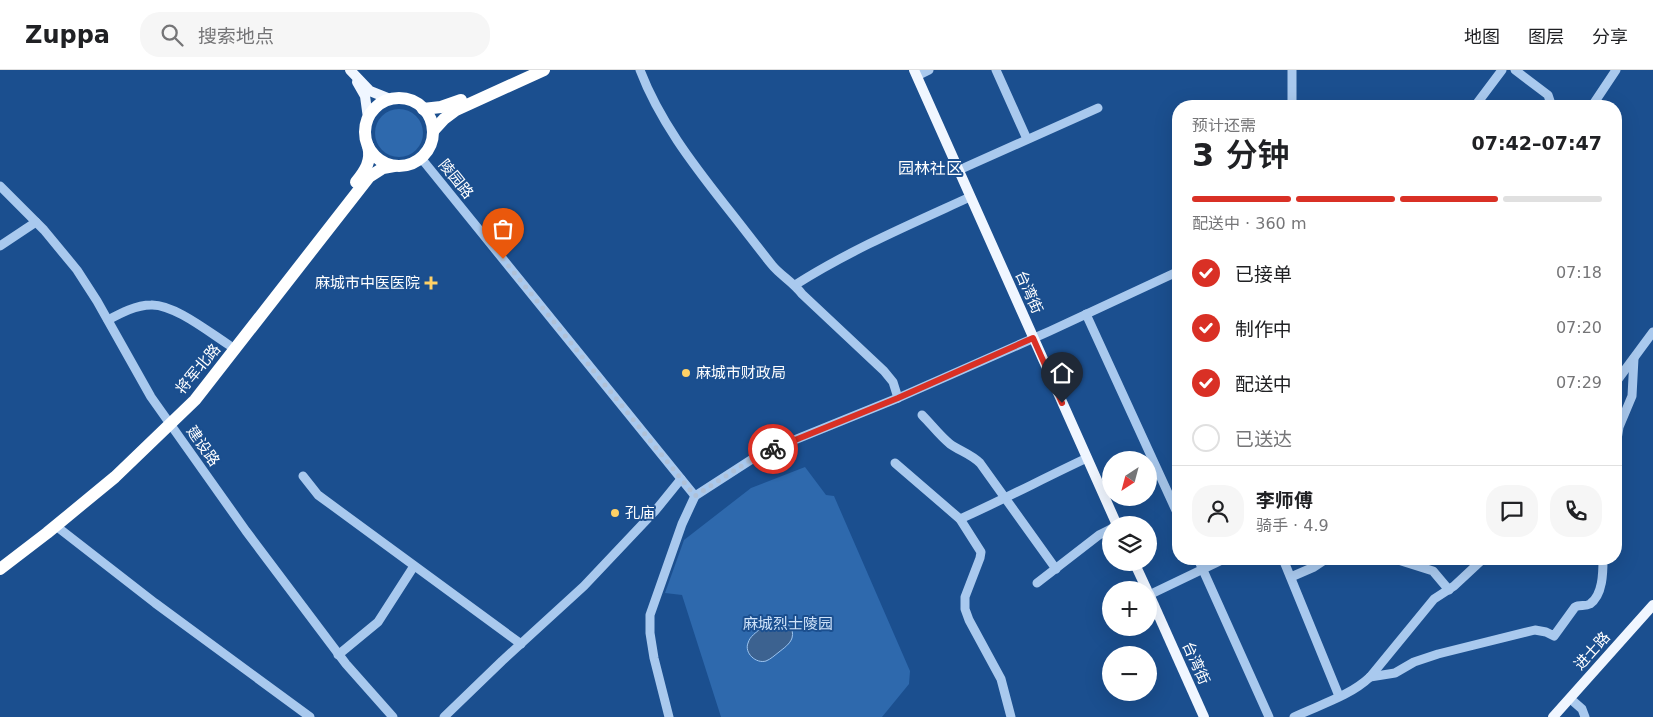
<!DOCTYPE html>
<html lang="zh">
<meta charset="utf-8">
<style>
body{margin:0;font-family:"DejaVu Sans","Noto Sans SC",sans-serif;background:#f6f6f6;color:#202124;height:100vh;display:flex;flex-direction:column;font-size:19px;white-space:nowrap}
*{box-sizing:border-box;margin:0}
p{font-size:16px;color:#757577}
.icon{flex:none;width:28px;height:28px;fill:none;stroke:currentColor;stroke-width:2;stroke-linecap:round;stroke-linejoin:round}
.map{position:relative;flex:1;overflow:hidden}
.drawer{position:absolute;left:1172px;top:30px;width:450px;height:465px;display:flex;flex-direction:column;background:#fff;border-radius:20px;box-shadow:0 5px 20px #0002}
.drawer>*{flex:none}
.needle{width:32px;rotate:216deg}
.tools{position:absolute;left:1102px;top:381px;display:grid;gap:10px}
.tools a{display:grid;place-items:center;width:55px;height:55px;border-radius:50%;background:#fff;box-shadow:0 5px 20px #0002;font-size:25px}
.pin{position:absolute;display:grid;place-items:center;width:42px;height:42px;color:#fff;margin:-51px -21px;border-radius:50% 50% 50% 0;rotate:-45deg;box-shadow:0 0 5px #0007}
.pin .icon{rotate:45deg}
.courier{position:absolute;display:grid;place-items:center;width:50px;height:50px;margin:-25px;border:4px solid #d93025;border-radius:50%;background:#fff;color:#222;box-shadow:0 1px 6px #0007}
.overview em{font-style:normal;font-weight:600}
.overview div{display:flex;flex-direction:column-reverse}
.overview{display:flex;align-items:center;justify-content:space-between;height:85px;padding:0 20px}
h1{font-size:32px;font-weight:600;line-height:38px}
.bar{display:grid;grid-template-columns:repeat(4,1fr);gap:8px 5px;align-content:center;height:60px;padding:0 20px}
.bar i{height:6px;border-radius:4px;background:#e0e0e0}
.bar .selected{background:#d93025}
.bar p{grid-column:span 4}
.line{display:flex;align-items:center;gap:12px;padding:0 20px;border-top:1px solid #e0e0e0}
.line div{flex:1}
.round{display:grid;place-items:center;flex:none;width:52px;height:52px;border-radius:20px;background:#f6f6f6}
ol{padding:0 20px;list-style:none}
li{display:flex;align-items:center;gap:15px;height:55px}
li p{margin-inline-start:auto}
li .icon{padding:5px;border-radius:50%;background:#d93025;color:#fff;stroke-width:4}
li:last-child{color:#757577}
li i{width:28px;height:28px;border:2px solid #e0e0e0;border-radius:50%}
header{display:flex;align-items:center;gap:30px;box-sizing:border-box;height:70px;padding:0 25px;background:#fff;border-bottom:1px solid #e0e0e0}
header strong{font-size:24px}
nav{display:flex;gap:28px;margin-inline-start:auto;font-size:18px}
.search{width:350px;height:45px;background:#f6f6f6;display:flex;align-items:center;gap:12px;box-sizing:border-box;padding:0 18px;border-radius:20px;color:#757577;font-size:19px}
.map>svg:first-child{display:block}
.green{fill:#2e69ad}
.water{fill:#3c6290;stroke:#9cc4f0}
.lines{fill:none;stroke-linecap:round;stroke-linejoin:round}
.minor{stroke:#a9c9ee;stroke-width:9}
.major{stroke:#f0f6ff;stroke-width:10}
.highway{stroke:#fff;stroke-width:12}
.done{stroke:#afc1d8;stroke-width:5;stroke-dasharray:0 9}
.route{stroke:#d93025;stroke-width:6}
.poi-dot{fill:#ffd166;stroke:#1b4f8f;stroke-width:2}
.labels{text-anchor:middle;stroke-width:4;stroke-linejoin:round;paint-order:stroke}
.street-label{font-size:15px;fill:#fff;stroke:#1b4f8f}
.poi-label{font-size:15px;fill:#fff;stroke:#1b4f8f;text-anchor:start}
.park-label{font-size:15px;fill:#cfe3fa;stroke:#1b4f8f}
.neighbourhood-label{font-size:16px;fill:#fff;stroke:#1b4f8f}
</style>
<header>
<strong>Zuppa</strong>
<div class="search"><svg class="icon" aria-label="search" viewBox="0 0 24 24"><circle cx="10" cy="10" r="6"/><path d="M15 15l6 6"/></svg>搜索地点</div>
<nav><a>地图</a><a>图层</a><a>分享</a></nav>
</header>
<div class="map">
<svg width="1653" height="647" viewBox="0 0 1653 647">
<rect width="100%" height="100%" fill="#1b4f8f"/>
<g class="green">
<circle cx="399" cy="63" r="24"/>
<path d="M805 397 826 425 834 426 910 601 909 614 882 647H721L682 525 665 523 684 470 751 418Z"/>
</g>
<path class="water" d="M778 549C786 551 795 558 792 568 790 574 784 578 779 582 775 585 771 589 766 591 756 594 744 583 748 573 750 566 756 563 761 558 766 554 770 550 778 549Z"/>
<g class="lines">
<g class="minor">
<path d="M640 0C659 50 692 93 725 135 741 155 756 175 772 195 780 205 793 212 802 224L884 301 893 312 898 328"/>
<path d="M996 0 1027 69"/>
<path d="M1515 0 1548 25 1550 31 1547 36"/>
<path d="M917 6 929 0"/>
<path d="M1292 36V0"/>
<path d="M1475 36 1502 0"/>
<path d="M1592 36 1616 0"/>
<path d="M421 88 695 426"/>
<path d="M959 100 1098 38"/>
<path d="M0 116 44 160 77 200 97 231 151 327 246 461 346 594 393 647"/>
<path d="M0 176 36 152"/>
<path d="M795 215C850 180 911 154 970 127"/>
<path d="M1086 244 1179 447"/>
<path d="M108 250C121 243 136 235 151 235 174 234 210 263 229 275"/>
<path d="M1616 312 1653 262"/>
<path d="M922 345C931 354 940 366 950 374 960 381 971 384 980 393L1056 499"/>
<path d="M1616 376 1619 357 1632 326 1634 288"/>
<path d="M895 393 960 449 981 482 980 488 965 527V539L969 550 1001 609 1011 647"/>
<path d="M303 406 318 425 521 574"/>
<path d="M960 449C1003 430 1044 408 1087 388"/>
<path d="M56 456 155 533 310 647"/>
<path d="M1198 489 1269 647"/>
<path d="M1283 489 1339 626"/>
<path d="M1395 489 1433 501 1449 520"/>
<path d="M1291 507 1314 497 1326 489"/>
<path d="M1037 513 1099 465 1111 459"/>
<path d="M1149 525 1224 489"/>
<path d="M338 585 378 552 414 496"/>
<path d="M1370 607 1395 603 1414 592 1438 584 1535 560 1546 562 1554 566 1575 537C1580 534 1585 537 1590 534 1603 525 1603 502 1603 489"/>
<path d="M1574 632 1582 639 1585 647"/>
<path d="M444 647 502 591 584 516 655 441 681 409"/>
<path d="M669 647 654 588 650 563V545L682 454 695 426 760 384 898 328 1050 261 1179 201"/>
<path d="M1294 647C1319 635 1350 626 1370 607L1434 529 1454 516 1483 489"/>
</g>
<g class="major">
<path d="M350 0 370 21 390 29"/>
<path d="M914 0 1117 455"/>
<path d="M357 12 365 26 368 48"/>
<path d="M1134 492 1147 520"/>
<path d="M1149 524 1204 647"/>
<path d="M1553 647 1653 535"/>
</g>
<g class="highway">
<circle cx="399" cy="62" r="34"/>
<path d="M423 39 441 37 461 30"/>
<path d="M433 61 444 49 456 40 544 0"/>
<path d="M356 112C365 101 372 91 368 76"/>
<path d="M0 499 47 463 115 407 195 330 369 107 383 98 394 96"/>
</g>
</g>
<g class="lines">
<path class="done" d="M503 189 695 426 760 384 773 379"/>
<path class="route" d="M773 379 898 328 1033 268 1062 333"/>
</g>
<g class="poi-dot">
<path d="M428.5 205.5h5v5h5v5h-5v5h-5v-5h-5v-5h5z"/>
<circle cx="686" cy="303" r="5"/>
<circle cx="615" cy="443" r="5"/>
</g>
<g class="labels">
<g class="street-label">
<text transform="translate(456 109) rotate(51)" y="5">陵园路</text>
<text transform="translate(1029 222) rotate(66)" y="5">台湾街</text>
<text transform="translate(198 299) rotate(-50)" y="5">将军北路</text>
<text transform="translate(203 376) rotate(55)" y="5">建设路</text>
<text transform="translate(1592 581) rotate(-48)" y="5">进士路</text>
<text transform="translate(1196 593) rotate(66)" y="5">台湾街</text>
</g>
<g class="poi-label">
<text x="420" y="218" text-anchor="end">麻城市中医医院</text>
<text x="696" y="308">麻城市财政局</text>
<text x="625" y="448">孔庙</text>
</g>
<g class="park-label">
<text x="788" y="559">麻城烈士陵园</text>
</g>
<g class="neighbourhood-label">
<text x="930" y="104">园林社区</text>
</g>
</g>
</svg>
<div class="tools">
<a><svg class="needle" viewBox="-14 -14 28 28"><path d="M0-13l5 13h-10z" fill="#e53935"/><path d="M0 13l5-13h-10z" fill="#757577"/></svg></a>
<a><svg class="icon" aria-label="layers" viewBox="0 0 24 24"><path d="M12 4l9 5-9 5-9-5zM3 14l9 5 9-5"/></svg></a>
<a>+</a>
<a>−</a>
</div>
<div class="pin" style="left:503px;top:189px;background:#ea580c"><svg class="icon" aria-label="bag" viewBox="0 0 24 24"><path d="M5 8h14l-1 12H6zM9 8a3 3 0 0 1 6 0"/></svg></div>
<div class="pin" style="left:1062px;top:333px;background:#1f2937"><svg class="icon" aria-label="home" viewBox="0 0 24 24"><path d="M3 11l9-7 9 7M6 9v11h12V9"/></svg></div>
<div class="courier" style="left:773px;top:379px"><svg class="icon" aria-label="bike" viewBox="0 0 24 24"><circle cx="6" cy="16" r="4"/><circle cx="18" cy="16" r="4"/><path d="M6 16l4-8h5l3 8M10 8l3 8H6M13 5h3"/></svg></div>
<section class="drawer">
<div class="overview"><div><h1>3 分钟</h1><p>预计还需</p></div><em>07:42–07:47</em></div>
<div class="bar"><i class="selected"></i><i class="selected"></i><i class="selected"></i><i></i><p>配送中 · 360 m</p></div>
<ol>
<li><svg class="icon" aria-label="check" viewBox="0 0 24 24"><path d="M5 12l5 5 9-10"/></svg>已接单<p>07:18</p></li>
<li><svg class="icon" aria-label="check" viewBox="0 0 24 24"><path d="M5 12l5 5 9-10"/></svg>制作中<p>07:20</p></li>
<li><svg class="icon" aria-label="check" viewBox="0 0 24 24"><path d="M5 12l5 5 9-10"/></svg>配送中<p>07:29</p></li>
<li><i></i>已送达</li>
</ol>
<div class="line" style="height:90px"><a class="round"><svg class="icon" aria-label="person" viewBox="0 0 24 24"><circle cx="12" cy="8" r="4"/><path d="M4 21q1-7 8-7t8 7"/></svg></a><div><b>李师傅</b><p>骑手 · 4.9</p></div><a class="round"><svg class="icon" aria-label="chat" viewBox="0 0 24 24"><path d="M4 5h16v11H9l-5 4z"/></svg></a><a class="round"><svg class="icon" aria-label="phone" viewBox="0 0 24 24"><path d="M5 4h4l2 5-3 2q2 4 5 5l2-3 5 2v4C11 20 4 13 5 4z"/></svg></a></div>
</section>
</div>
